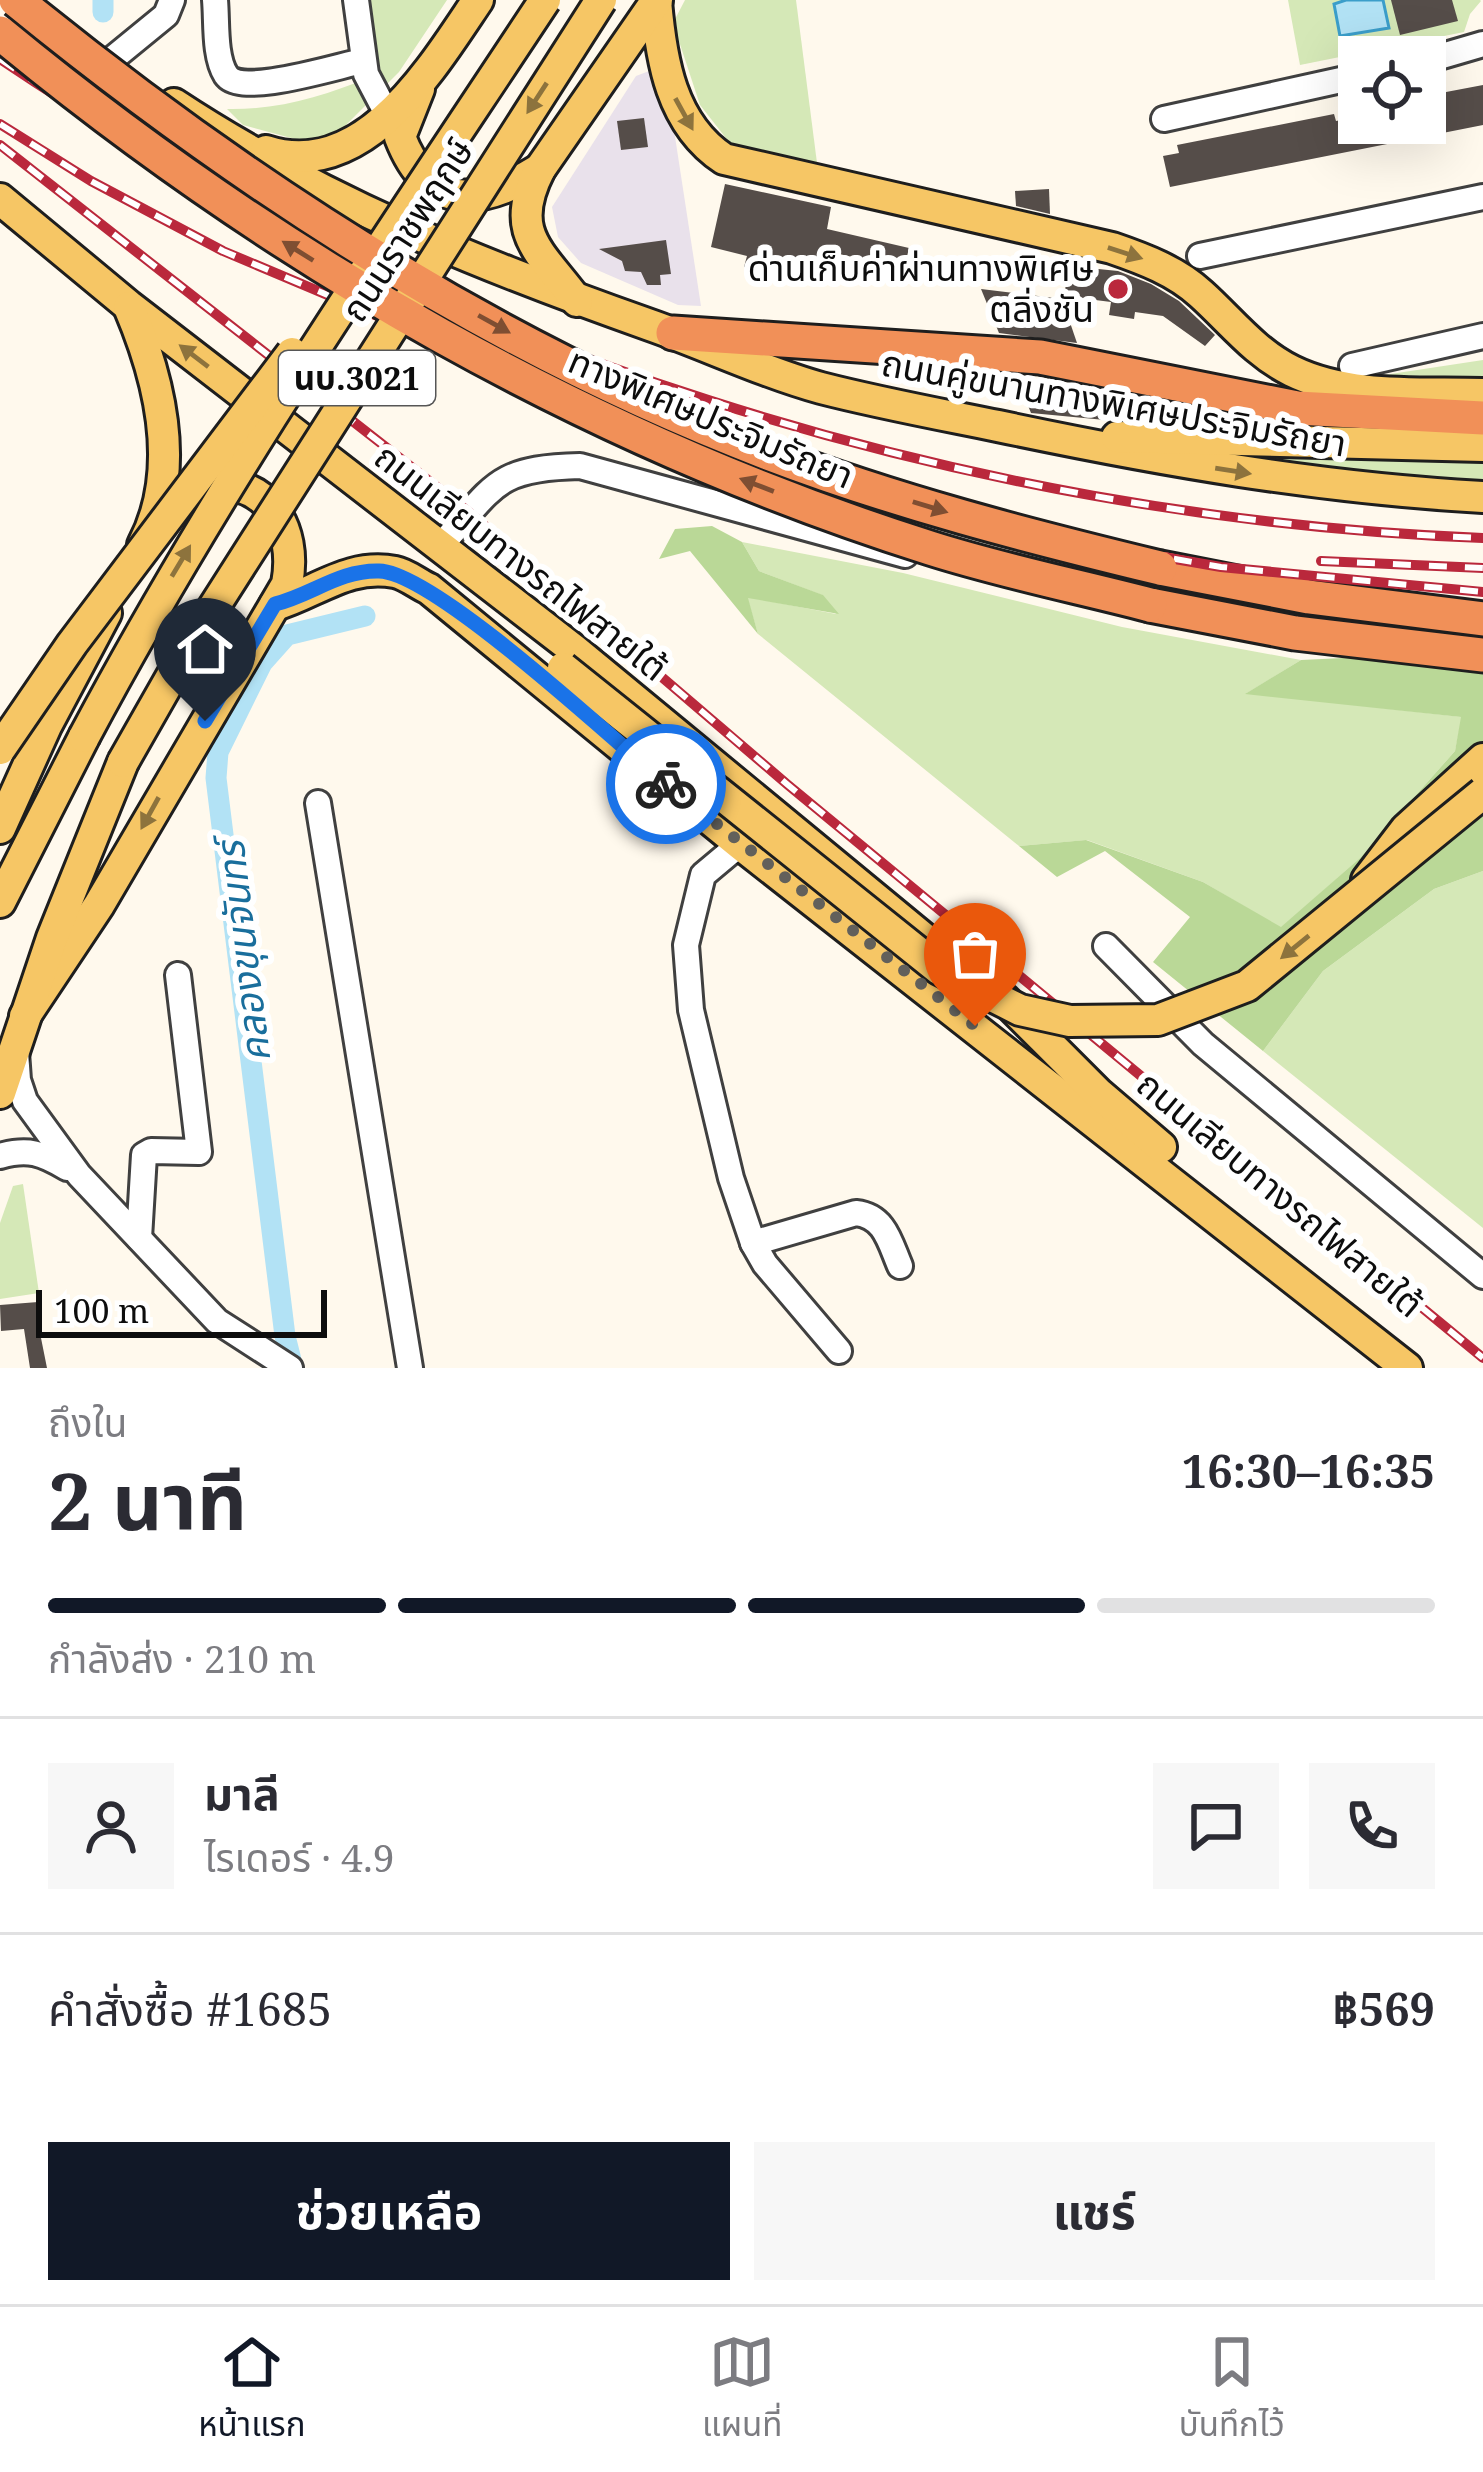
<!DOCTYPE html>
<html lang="th">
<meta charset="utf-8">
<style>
body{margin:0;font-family:"Noto Serif","Noto Sans Thai",serif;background:#f7f7f7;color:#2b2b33;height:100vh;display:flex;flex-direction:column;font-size:45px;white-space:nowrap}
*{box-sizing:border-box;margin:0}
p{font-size:39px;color:#7c7c81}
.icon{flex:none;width:66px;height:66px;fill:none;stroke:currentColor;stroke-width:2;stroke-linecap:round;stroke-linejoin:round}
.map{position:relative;height:1368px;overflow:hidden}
.side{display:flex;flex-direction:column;background:#fff;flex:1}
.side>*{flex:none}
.fabs{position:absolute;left:1338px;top:36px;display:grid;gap:24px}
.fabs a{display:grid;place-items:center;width:108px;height:108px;border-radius:0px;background:#fff;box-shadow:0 12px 48px #0002;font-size:60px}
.scale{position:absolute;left:36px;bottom:30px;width:291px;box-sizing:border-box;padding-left:12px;border:6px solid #0d0d0d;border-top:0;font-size:33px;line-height:42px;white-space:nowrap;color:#0d0d0d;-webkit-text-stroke:9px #fff;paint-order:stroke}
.pin{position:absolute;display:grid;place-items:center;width:102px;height:102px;color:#fff;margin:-123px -51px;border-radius:50% 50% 50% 0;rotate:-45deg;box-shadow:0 0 12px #0007}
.pin .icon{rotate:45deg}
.courier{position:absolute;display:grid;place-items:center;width:120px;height:120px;margin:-60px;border:9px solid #1a73e8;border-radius:50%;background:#fff;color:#222;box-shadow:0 3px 15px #0007}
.overview em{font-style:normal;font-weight:700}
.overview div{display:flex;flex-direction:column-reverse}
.overview{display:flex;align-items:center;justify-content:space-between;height:204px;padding:0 48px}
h1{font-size:78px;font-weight:700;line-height:90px}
.bar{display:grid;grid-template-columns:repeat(4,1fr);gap:18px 12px;align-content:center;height:144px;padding:0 48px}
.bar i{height:15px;border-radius:9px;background:#e1e1e2}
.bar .current{background:#111827}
.bar p{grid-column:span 4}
.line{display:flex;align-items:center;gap:30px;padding:0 48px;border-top:3px solid #e1e1e2}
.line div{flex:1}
.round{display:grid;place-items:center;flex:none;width:126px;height:126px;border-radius:0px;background:#f7f7f7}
.cta{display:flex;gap:24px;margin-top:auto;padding:24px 48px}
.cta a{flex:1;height:138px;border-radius:0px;background:#111827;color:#fff;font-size:48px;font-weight:700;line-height:138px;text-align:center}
.cta a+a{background:#f7f7f7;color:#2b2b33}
.tab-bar{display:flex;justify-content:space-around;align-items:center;height:168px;border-top:3px solid #e1e1e2;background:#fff;font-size:33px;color:#7c7c81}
.tab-bar a{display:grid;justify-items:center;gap:6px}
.tab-bar .current{color:#111827}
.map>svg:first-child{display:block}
.industrial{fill:#e9e1eb}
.green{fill:#d5e8b7}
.forest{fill:#bad897}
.water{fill:#b2e2f5;stroke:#3b9eca;stroke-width:3}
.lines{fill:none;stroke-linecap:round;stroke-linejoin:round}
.canal{stroke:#b2e2f5;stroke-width:21}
.building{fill:#554d49}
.minor-casing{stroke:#404040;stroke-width:30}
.major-casing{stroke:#1e1e1e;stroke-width:36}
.highway-casing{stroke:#1e1e1e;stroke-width:39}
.minor{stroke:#fff;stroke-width:24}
.major{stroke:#f6c665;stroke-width:30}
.highway{stroke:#f19058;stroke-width:33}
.rail-casing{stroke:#ba283c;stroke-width:10}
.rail{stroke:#fff;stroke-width:6;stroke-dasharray:18;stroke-linecap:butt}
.major-bridge-casing{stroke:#1e1e1e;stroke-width:36;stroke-linecap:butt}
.highway-bridge-casing{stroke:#1e1e1e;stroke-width:39;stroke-linecap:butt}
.major-bridge{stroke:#f6c665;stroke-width:30}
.highway-bridge{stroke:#f19058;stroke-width:33}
.oneway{fill:#8d733d}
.oneway2{fill:#7f4e32}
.done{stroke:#62605b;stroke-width:12;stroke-dasharray:0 21.6}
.route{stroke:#1a73e8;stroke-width:15}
.poi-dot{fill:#ba283c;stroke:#fff;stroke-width:4.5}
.labels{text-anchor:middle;stroke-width:12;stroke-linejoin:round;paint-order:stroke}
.shield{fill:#fff;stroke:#565656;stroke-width:3}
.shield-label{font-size:33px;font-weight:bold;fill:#0d0d0d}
.street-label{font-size:36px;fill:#0d0d0d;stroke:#fff}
.poi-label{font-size:36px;fill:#0d0d0d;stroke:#fff;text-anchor:end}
.water-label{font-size:39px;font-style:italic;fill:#196e9c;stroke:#fff}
</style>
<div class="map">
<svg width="1483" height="1368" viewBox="0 0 1483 1368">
<rect width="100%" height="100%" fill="#fff9ed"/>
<path class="industrial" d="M657 68 670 104 701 306 678 305 581 263 558 237 552 207 636 76Z"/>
<g class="green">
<path d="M363 0H447L399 72 334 137 306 142 243 125 227 109C280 110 323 96 371 77Z"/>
<path d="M685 0H796L817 163 733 147 700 105 673 23Z"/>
<path d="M1288 0H1480L1481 1 1470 14 1464 32 1300 65Z"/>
<path d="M1483 360V379L1384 375Z"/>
<path d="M1483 435V485L1404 481 1208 455Z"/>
<path d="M742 542 903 573 1122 627 1301 660 1247 693 1462 717 1455 751 1360 858 1281 928 1203 882 1087 840 1019 846 758 634 747 597 836 614 822 595 759 571Z"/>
<path d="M1483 871V1228L1263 1051 1323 971 1434 889Z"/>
<path d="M23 1184 39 1293 0 1299V1223L13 1186Z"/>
</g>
<g class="forest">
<path d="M712 526 742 542 759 571 823 595 839 614 748 598 758 634 690 551 659 559 675 529Z"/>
<path d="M1364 657 1483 670V871L1434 889 1323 971 1263 1051 1153 962 1190 917 1105 851 1057 877 1019 846 1086 840 1203 882 1281 927 1360 858 1455 751 1461 717 1245 694 1301 660Z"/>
</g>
<path class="water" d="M1346 0H1383L1389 28 1340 36 1334 4Z"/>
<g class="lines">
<g class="canal">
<path d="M103 0V12"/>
<path d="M293 1368 285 1336 216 778 218 752 262 663 287 635 365 616"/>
</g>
</g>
<g class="building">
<path d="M1391 0H1452L1458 21 1400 35Z"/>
<path d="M1483 85V125L1170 187 1163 156 1179 153 1177 145 1334 114 1336 121 1351 118 1352 123H1425V96Z"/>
<path d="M644 118 648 147 621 150 617 121Z"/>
<path d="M725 184 831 207 827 229 909 248 904 269 822 250 816 275 784 268 782 276 744 267 747 256 711 247Z"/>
<path d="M1049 189 1050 214 1016 206 1015 191Z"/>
<path d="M666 240 671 274 660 275 661 285H647L641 272 625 271 622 261 599 249Z"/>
<path d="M1069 266 1118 271 1151 284 1179 301 1215 335 1205 346 1163 316 1135 312 1134 319 1109 315 1111 302 1064 296Z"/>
<path d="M981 289 1062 299 1077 343 999 333Z"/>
<path d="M1016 376 1094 389 1105 420 1031 413Z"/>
<path d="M38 1302 41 1338 47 1368H30L24 1329 1 1331 0 1305Z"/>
</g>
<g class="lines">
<g class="minor-casing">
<g id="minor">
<path d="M215 0C217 22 214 56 226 75 241 97 337 66 363 61"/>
<path d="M356 0 366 74 387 114"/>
<path d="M111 60 166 15 172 0"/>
<path d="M1425 61 1483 44"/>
<path d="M1164 119 1359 76"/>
<path d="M1200 256 1483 197"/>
<path d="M1352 366 1483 336"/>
<path d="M441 545C495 486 494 468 580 466L905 555"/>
<path d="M318 803 410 1368"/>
<path d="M740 844 703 875 686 945 691 1010 731 1178 753 1243 765 1264 839 1351"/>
<path d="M1106 946 1203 1044 1483 1276"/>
<path d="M16 1052 18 1080 25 1101 79 1175 217 1321 290 1368"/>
<path d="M0 1156C28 1148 42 1153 67 1168"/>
<path d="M139 1238 144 1155 151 1151 199 1152 178 975"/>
<path d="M753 1243 856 1213C885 1216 890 1243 900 1266"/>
</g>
</g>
<g class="major-casing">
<g id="major">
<path d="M656 1C661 60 671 124 724 159L1112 248C1144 259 1176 271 1201 294 1231 321 1255 353 1292 371 1349 399 1421 392 1483 394"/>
<path d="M419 89 400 137C429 212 481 206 540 169"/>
<path d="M174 104C321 201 485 267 650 325 707 345 763 372 821 388 879 403 939 414 998 426 1159 460 1319 488 1483 497"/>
<path d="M266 151C364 183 432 68 478 0"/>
<path d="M0 199 129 306 573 649 978 983"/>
<path d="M577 301C540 251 507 233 540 169L657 0"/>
<path d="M129 307C160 380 182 471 143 545"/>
<path d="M1117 437 1483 446"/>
<path d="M275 605C316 593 348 563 395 572 406 574 418 584 429 589L740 844 1407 1368"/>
<path d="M0 828 46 726 106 613"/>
<path d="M1367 880 1406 829 1483 759"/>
<path d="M0 902 84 737"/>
<path d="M1004 999 1099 1094 1161 1147"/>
<path d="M25 1016 99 905 287 584C298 527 267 477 204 484"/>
<path d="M0 1093 52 938 123 762"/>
</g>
</g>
<g class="highway-casing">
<g id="highway">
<path d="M673 333 1040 357 1297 408 1483 418"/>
<path d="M1160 568 1309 597 1483 619"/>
<path d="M1150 605 1295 633 1483 655"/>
</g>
</g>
<use href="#minor" class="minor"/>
<use href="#major" class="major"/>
<use href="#highway" class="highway"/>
<g class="rail-casing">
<g id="rail">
<path d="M0 59C431 350 964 518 1483 538"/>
<path d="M0 124 91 181 223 251 596 408 791 477 1031 534 1221 567 1483 592"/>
<path d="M0 145 470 513 788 785 1483 1358"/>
<path d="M724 436 885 482"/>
<path d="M1321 561 1483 568"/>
</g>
</g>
<use href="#rail" class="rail"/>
<g class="major-bridge-casing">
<g id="major-bridge">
<path d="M563 668 939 969 1020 1010 1070 1021 1158 1020 1247 986 1483 793"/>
<path d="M84 737C220 481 385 242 545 0"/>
<path d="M0 749 72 644 292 353"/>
<path d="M123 762 189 646 601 0"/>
</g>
</g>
<g class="highway-bridge-casing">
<g id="highway-bridge">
<path d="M16 0C243 185 493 348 768 453 896 502 1028 536 1160 568"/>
<path d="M0 33C276 261 589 440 930 548 1002 571 1077 586 1150 605"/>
</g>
</g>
<use href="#major-bridge" class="major-bridge"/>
<use href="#highway-bridge" class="highway-bridge"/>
</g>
<defs><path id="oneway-solid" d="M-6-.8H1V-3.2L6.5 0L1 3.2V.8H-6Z" transform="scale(3)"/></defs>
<g class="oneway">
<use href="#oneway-solid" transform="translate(537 98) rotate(123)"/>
<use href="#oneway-solid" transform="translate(684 114) rotate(61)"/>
<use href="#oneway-solid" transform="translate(1125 253) rotate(18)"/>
<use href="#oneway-solid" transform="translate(194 356) rotate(-143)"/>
<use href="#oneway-solid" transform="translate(1233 471) rotate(9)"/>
<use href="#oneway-solid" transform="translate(181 561) rotate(-59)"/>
<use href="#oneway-solid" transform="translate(150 813) rotate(119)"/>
<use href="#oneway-solid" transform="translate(1295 947) rotate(141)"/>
</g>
<g class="oneway2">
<use href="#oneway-solid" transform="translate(298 251) rotate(-148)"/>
<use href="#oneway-solid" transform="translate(494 324) rotate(29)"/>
<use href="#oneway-solid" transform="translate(757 485) rotate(-159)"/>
<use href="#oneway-solid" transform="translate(930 507) rotate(17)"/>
</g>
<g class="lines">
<path class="done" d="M666 784 975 1026"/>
<path class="route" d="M205 721 275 604C312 595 339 570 379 571 434 572 614 740 666 784"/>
</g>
<circle class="poi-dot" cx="1118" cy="289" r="12"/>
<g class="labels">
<rect class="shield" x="279" y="351" width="156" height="54" rx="9"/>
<g class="shield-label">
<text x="357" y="390">นบ.3021</text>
</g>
<g class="street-label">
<text transform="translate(407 230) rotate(-57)" y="13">ถนนราชพฤกษ์</text>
<text transform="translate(1114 403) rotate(10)" y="13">ถนนคู่ขนานทางพิเศษประจิมรัถยา</text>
<text transform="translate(711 418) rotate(23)" y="13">ทางพิเศษประจิมรัถยา</text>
<text transform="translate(521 562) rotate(38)" y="13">ถนนเลียบทางรถไฟสายใต้</text>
<text transform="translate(1280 1194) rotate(40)" y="13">ถนนเลียบทางรถไฟสายใต้</text>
</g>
<g class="poi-label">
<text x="1094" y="281">ด่านเก็บค่าผ่านทางพิเศษ<tspan x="1094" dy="41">ตลิ่งชัน</tspan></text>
</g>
<g class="water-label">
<text transform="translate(243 952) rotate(-97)" y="14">คลองขุนจันทร์</text>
</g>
</g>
</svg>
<div class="fabs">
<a><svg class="icon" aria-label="locate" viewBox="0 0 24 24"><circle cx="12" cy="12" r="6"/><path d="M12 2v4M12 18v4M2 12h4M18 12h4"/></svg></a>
</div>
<div class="scale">100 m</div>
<div class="pin" style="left:975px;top:1026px;background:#ea580c"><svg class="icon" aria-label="bag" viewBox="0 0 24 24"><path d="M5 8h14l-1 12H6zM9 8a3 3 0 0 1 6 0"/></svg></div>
<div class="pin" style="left:205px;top:721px;background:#1f2937"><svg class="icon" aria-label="home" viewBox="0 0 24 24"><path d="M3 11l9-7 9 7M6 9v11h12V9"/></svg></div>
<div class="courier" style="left:666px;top:784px"><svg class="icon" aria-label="bike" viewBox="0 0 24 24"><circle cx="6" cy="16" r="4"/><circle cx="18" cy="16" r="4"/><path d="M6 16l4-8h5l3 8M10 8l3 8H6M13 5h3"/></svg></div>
</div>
<section class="side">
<div class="overview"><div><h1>2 นาที</h1><p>ถึงใน</p></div><em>16:30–16:35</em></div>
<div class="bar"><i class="current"></i><i class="current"></i><i class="current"></i><i></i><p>กำลังส่ง · 210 m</p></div>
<div class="line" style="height:216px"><a class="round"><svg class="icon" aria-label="person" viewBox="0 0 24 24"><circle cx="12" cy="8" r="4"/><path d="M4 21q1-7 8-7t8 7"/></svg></a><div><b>มาลี</b><p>ไรเดอร์ · 4.9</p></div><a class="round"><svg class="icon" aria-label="chat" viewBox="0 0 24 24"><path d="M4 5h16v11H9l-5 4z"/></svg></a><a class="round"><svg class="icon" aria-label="phone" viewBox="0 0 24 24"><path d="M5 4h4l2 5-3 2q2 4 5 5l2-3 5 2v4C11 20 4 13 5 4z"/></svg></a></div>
<div class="line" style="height:156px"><div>คำสั่งซื้อ #1685</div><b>฿569</b></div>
<div class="cta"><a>ช่วยเหลือ</a><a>แชร์</a></div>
</section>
<nav class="tab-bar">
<a class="current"><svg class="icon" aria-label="home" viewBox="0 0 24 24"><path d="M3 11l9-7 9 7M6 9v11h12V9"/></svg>หน้าแรก</a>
<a><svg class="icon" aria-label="map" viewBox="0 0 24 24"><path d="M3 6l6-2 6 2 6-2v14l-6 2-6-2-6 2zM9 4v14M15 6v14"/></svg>แผนที่</a>
<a><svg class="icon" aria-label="saved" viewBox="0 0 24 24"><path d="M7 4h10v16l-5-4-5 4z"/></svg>บันทึกไว้</a>
</nav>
